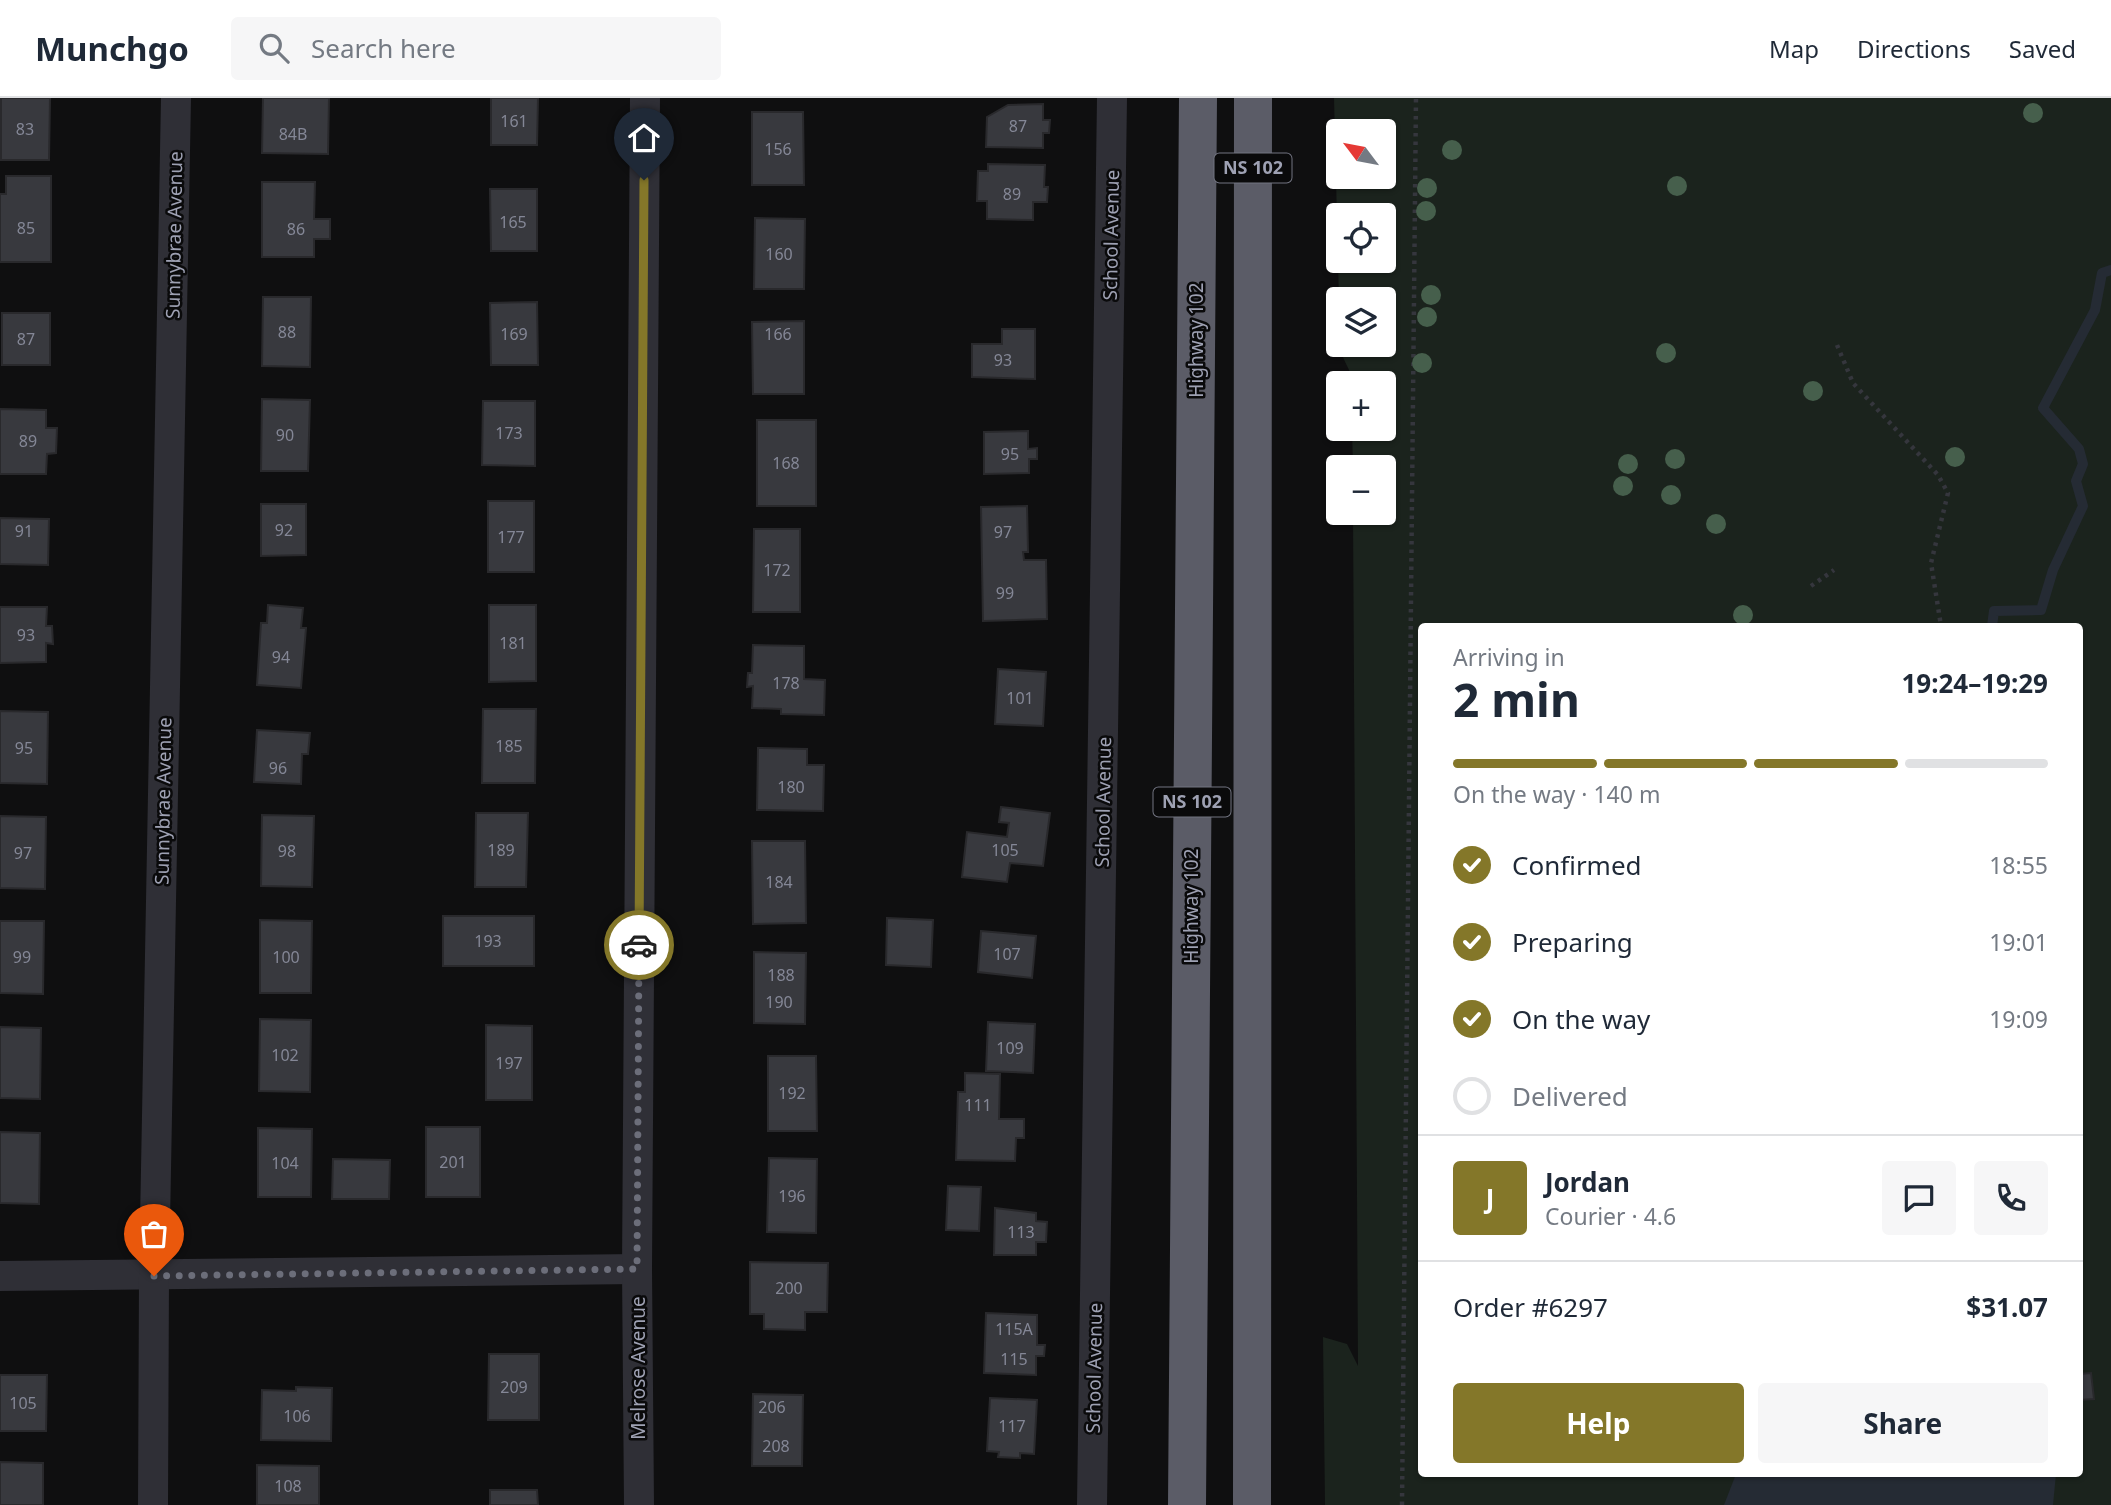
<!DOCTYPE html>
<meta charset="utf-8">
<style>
body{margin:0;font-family:"Noto Sans",sans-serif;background:#f6f6f7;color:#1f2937;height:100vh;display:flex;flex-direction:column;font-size:26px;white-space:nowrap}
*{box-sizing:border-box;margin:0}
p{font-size:23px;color:#747a83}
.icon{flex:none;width:38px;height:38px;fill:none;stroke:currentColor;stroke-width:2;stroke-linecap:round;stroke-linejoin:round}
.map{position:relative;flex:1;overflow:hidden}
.drawer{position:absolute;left:1418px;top:525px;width:665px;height:854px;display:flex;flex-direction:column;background:#fff;border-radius:7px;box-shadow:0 2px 5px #0004}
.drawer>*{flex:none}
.needle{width:46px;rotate:302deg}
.fabs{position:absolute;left:1326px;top:21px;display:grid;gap:14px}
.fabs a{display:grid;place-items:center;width:70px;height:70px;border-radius:7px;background:#fff;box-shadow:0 2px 5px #0004;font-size:35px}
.pin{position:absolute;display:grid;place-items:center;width:60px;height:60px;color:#fff;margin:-72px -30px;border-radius:50% 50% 50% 0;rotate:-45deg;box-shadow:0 0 7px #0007}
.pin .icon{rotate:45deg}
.courier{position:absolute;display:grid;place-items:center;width:70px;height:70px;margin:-35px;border:5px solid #847729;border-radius:50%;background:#fff;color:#222;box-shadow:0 2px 9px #0007}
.summary em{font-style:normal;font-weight:700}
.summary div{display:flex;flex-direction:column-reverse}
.summary{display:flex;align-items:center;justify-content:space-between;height:119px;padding:0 35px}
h1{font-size:46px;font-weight:700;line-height:52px}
.bar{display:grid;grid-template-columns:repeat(4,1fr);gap:10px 7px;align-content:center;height:84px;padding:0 35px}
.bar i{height:9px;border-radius:5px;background:#e0e1e3}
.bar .active{background:#847729}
.bar p{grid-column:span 4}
.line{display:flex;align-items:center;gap:18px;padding:0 35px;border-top:2px solid #e0e1e3}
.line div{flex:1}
.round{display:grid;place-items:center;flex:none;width:74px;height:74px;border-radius:7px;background:#f6f6f7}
ol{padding:0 35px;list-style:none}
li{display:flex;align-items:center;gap:21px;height:77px}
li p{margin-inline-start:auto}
li .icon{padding:7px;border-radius:50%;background:#847729;color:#fff;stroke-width:4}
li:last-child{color:#747a83}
li i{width:38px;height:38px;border:4px solid #e0e1e3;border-radius:50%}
.action{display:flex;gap:14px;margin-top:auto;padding:14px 35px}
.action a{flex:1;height:80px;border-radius:7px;background:#847729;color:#fff;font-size:28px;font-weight:700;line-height:80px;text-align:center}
.action a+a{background:#f6f6f7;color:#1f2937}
header{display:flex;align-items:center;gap:42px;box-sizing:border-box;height:98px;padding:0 35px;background:#fff;border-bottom:2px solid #e0e1e3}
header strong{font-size:33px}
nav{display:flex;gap:38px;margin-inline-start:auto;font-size:24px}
.search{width:490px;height:63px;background:#f6f6f7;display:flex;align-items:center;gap:18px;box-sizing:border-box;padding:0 24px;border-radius:7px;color:#747a83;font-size:26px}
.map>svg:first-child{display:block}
.green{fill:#1b231d;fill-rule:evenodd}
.water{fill:#252b34}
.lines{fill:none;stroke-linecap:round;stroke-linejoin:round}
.stream{stroke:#252b34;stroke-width:10}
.building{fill:#38393e;stroke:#29292c;stroke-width:2}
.path{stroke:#35363d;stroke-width:4.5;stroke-dasharray:3.5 5;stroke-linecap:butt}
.minor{stroke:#2f2f36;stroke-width:30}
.motorway{stroke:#5b5c67;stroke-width:38}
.tree{fill:#465f4c}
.done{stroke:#6c6e7a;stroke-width:7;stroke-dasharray:0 12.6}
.route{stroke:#847729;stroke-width:9}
.labels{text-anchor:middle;stroke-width:5;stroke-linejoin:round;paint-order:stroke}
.number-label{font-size:16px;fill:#848796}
.shield{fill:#0a0a0b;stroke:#727481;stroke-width:2}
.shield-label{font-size:18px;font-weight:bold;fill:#9ea1b3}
.street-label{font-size:19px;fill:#9ea1b3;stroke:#0a0a0b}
</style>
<header>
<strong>Munchgo</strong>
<div class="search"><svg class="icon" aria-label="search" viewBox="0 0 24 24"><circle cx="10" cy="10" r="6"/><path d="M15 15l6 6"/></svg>Search here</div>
<nav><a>Map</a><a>Directions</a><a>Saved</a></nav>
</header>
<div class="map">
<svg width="2111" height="1407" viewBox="0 0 2111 1407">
<rect width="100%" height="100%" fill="#0f0f10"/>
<path class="green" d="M1334 0H2111V1407H1325L1323 1239 1347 1246 1358 1268 1353 415H1384V369H1353L1352 331H1384V285H1352C1352 271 1341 262 1340 247H1384V201L1339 203ZM1339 33H1384V79H1339ZM1339 117H1384V163H1339ZM1421 528H2079V1376H1421Z"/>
<path class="water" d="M1736 1376H2056L2053 1407H1724Z"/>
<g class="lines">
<path class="stream" d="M1992 528 1994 513 2041 512 2053 472 2083 408 2076 383 2083 366 2079 351 2043 310 2095 212 2102 175 2111 172"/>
</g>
<g class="building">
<path d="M1 0H50L49 62H1Z"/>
<path d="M263 0H329L328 56 262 55Z"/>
<path d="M491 0H538L537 47H491Z"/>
<path d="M1043 6V22H1050L1049 35H1043V50L986 49 987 19 1008 7Z"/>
<path d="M752 14H803L804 87H752Z"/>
<path d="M988 66 1045 67 1044 89H1048L1047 104H1033V122L987 121V103H977L978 73H988Z"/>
<path d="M6 78H51V164H0V96H6Z"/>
<path d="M262 84H315L314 121H330V141H314V159H262Z"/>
<path d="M490 91H537V153H491Z"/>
<path d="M755 120 805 121 804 191H754Z"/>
<path d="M263 199H311L310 269 262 268Z"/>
<path d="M537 204 538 267H491L490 205Z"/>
<rect x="2" y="215" width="48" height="52"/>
<path d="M804 223V296H753L752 224Z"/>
<path d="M1002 231H1035V281L972 279V246H1002Z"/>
<path d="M262 301 310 302 308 373H261Z"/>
<path d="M483 303H535V368L482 367Z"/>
<path d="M0 311 46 312V330H57L56 355 47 356 46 376H0Z"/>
<rect x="757" y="322" width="59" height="86"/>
<path d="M1028 333V351L1037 350V361H1029V375L984 376V334Z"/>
<rect x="488" y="403" width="46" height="71"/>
<path d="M261 406H306V457L261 458Z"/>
<path d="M1027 408 1028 454H1023L1024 462H1046L1047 521 983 523 981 409Z"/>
<path d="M0 420 49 421 48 467 0 466Z"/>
<path d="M754 431H800V514H753Z"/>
<path d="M268 507 303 510 301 530H306L301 590 257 587 261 525H267Z"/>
<path d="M489 507H536V583L489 584Z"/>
<path d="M0 509H47L46 528H52L53 546 46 545V564L0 565Z"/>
<path d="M753 547 804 548V581L825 582 824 617 781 616V611L752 610 753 588 747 589 748 575H752Z"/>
<path d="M998 571 1046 574 1043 628 995 626Z"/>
<path d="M483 611H536L535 685H482Z"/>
<path d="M0 613 48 614 47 686 0 685Z"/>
<path d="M257 632 310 635 308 656H302L301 686 254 684Z"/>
<path d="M758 650 807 651V667H824L823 713 757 712Z"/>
<path d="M1001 709 1050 715 1043 768 1010 765 1007 784 962 779 967 734 1007 739 1009 725 999 724Z"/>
<path d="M476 715H528L526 789H475Z"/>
<path d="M262 717 314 718 312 789 261 788Z"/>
<path d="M0 718 46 719 45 791 0 790Z"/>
<path d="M752 743H805L806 825 753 826Z"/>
<rect x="443" y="818" width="91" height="50"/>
<path d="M887 820 933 822 931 869 886 867Z"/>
<path d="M260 822 312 823 311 895H260Z"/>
<path d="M0 823H44L43 896 0 895Z"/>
<path d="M981 833 1036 838 1032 880 978 874Z"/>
<path d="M754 854 806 855 805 926 754 925Z"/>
<path d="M260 921 311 922 310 994 259 993Z"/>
<path d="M988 924 1035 926 1033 975 986 973Z"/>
<path d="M486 927 532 928V1002H486Z"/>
<path d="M0 929 41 930 40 1001 0 1000Z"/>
<path d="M768 958H816L817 1033H768Z"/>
<path d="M965 975 1000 976 999 1021H1024V1040H1016L1015 1063 956 1062 958 994H965Z"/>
<rect x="426" y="1029" width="54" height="70"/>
<path d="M258 1030 312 1031 311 1099H258Z"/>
<path d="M0 1034 40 1035 39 1106 0 1105Z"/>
<path d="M769 1060 817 1061 816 1135 767 1134Z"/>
<path d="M333 1061 390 1062 389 1101H332Z"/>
<path d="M948 1088 981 1089 979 1133 946 1132Z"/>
<path d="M995 1110 1036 1115V1123L1047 1124 1046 1144H1036V1157H994Z"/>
<path d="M750 1164 828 1165 827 1214H805V1232L764 1231V1216H750Z"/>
<path d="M986 1215 1037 1217V1247H1045L1044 1258H1036V1277L984 1275Z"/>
<path d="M489 1256H539V1322H488Z"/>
<path d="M2091 1275 2094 1301 2079 1302V1276Z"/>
<path d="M0 1277H47L46 1333H0Z"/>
<path d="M296 1289 332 1290 331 1343 261 1342 262 1292 296 1293Z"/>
<path d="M753 1296 803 1297 802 1368H752Z"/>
<path d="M990 1300 1037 1302 1034 1356 1020 1355V1360L998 1359 999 1354 987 1353Z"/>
<path d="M0 1364 43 1365V1407H0Z"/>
<path d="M257 1367 319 1368V1407H257Z"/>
<path d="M490 1392H537L538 1407H490Z"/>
</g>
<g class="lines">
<g class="path">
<path d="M1837 247 1853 285 1938 377 1948 395 1931 465 1941 528"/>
<path d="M1811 488 1834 472"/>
<path d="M1402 1407 1416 0"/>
</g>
<g class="minor">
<path d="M0 1178 637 1171"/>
<path d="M153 1407 154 1178 176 0"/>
<path d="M639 1407 637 1171 645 0"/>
<path d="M1092 1407 1112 0"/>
</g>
<g class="motorway">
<path d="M1187 1407 1198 0"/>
<path d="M1252 1407 1253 0"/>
</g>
</g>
<g class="tree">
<circle cx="2033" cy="15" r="10"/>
<circle cx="1452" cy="52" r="10"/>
<circle cx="1677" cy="88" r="10"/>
<circle cx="1427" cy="90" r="10"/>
<circle cx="1426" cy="113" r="10"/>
<circle cx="1431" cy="197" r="10"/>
<circle cx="1427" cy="219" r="10"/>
<circle cx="1666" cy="255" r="10"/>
<circle cx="1422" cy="265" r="10"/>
<circle cx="1813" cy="293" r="10"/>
<circle cx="1955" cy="359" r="10"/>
<circle cx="1675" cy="361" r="10"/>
<circle cx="1628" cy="366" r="10"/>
<circle cx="1623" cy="388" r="10"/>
<circle cx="1671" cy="397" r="10"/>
<circle cx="1716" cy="426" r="10"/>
<circle cx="1743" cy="517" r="10"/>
</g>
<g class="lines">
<path class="done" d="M154 1178 637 1171 639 847"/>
<path class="route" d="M639 847 644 82"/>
</g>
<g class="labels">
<g class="number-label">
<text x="514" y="29">161</text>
<text x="1018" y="34">87</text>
<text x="25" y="37">83</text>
<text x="293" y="42">84B</text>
<text x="778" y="57">156</text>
<text x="1012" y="102">89</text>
<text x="513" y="130">165</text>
<text x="26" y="136">85</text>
<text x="296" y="137">86</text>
<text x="779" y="162">160</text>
<text x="287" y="240">88</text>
<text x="514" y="242">169</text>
<text x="778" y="242">166</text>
<text x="26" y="247">87</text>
<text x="1003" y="268">93</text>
<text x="509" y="341">173</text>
<text x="285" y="343">90</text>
<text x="28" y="349">89</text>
<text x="1010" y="362">95</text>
<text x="786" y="371">168</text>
<text x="284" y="438">92</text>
<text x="24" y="439">91</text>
<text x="1003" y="440">97</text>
<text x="511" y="445">177</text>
<text x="777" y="478">172</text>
<text x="1005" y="501">99</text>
<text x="26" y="543">93</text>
<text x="513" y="551">181</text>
<text x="281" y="565">94</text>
<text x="786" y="591">178</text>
<text x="1020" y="606">101</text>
<text x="509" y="654">185</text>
<text x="24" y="656">95</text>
<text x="278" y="676">96</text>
<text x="791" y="695">180</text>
<text x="501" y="758">189</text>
<text x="1005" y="758">105</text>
<text x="287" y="759">98</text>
<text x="23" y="761">97</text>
<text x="779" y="790">184</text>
<text x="488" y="849">193</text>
<text x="1007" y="862">107</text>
<text x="22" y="865">99</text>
<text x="286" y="865">100</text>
<text x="781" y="883">188</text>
<text x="779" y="910">190</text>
<text x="1010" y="956">109</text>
<text x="285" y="963">102</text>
<text x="509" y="971">197</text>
<text x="792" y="1001">192</text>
<text x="978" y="1013">111</text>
<text x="453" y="1070">201</text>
<text x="285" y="1071">104</text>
<text x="792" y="1104">196</text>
<text x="1021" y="1140">113</text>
<text x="789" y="1196">200</text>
<text x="1014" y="1237">115A</text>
<text x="1014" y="1267">115</text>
<text x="514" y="1295">209</text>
<text x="23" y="1311">105</text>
<text x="772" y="1315">206</text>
<text x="297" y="1324">106</text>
<text x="1012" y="1334">117</text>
<text x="776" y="1354">208</text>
<text x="288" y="1394">108</text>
</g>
<g class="shield">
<rect x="1214.5" y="55.5" width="77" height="29" rx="5"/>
<rect x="1153.5" y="689.5" width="77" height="29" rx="5"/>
</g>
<g class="shield-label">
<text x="1253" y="76">NS 102</text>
<text x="1192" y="710">NS 102</text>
</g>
<g class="street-label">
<text transform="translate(174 137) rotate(-89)" y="7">Sunnybrae Avenue</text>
<text transform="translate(1111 137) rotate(-89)" y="7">School Avenue</text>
<text transform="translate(1196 242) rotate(-90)" y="7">Highway 102</text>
<text transform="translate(163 703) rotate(-89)" y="7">Sunnybrae Avenue</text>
<text transform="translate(1103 704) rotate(-89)" y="7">School Avenue</text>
<text transform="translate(1191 808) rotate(-90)" y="7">Highway 102</text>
<text transform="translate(638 1270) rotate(-90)" y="7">Melrose Avenue</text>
<text transform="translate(1094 1270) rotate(-89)" y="7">School Avenue</text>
</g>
</g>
</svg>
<div class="fabs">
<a><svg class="needle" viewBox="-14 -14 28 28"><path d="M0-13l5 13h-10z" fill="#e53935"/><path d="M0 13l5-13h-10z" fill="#747a83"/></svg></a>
<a><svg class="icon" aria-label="locate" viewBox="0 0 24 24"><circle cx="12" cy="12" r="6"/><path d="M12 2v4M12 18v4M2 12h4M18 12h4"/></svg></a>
<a><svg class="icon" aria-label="layers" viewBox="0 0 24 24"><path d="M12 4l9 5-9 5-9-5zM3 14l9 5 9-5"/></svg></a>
<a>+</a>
<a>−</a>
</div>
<div class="pin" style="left:154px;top:1178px;background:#ea580c"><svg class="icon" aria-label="bag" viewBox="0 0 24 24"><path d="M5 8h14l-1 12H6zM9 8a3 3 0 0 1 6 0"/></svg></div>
<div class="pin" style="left:644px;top:82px;background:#1f2937"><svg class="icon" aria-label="home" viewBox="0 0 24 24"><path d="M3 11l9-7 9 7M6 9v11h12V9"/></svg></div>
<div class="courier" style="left:639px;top:847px"><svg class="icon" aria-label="car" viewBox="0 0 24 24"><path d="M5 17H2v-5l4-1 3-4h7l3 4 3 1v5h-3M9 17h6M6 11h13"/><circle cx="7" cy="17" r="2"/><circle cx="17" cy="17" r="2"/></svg></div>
<section class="drawer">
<div class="summary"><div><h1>2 min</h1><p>Arriving in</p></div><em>19:24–19:29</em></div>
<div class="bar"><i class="active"></i><i class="active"></i><i class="active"></i><i></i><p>On the way · 140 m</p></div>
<ol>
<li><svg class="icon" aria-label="check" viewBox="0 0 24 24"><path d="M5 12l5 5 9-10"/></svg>Confirmed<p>18:55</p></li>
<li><svg class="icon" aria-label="check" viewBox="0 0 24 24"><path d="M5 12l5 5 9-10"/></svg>Preparing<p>19:01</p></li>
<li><svg class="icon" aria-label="check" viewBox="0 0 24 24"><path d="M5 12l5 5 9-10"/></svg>On the way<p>19:09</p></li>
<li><i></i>Delivered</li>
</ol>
<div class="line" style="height:126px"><b class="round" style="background:#847729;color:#fff">J</b><div><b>Jordan</b><p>Courier · 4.6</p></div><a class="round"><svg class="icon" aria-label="chat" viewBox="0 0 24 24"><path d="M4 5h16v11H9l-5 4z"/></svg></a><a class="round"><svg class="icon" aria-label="phone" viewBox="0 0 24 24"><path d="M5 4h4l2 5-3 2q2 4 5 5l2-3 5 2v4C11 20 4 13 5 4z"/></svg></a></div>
<div class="line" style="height:91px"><div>Order #6297</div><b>$31.07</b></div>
<div class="action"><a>Help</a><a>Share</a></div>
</section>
</div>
